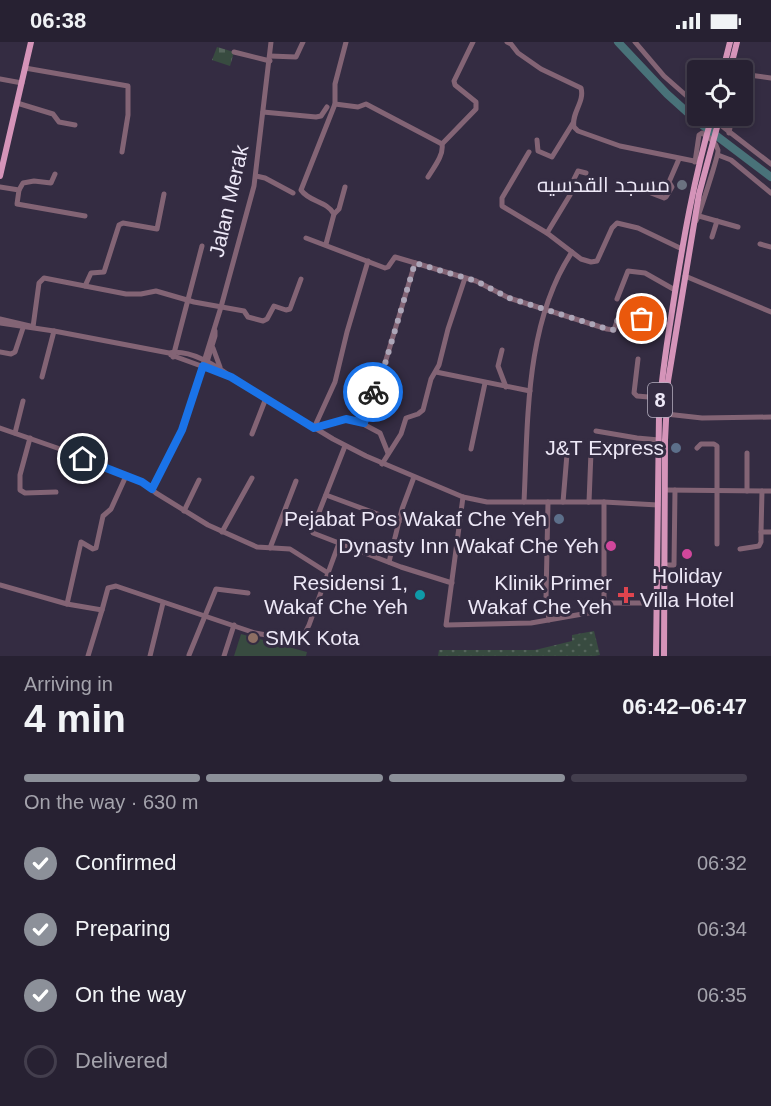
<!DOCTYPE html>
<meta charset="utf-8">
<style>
body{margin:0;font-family:Arial,Cairo,sans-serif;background:#2f293a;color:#f1f3f6;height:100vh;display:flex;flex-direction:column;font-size:22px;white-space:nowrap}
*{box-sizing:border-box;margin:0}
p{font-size:20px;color:#a4a3ac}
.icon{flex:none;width:33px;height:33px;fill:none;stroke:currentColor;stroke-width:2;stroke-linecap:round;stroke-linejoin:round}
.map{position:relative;height:614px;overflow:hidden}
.details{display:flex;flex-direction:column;background:#272132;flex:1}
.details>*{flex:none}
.buttons{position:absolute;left:687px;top:18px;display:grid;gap:12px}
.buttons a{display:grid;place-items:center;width:66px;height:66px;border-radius:6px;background:#272132;box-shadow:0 3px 9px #0003,0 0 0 2px #433e4d;font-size:30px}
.pin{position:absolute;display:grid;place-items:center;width:51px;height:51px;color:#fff;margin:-26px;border:3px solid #fff;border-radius:50%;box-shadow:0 2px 6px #0007}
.courier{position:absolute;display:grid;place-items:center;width:60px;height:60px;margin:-30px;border:4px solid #1a73e8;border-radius:50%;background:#fff;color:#222;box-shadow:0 2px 8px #0007}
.summary em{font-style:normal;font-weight:700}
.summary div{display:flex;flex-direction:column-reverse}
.summary{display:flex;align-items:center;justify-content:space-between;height:102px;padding:0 24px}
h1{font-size:39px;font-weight:700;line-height:45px}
.bar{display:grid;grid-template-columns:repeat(4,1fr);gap:9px 6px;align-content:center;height:72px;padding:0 24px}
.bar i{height:8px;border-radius:4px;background:#433e4d}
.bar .selected{background:#8c9099}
.bar p{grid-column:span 4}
ol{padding:0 24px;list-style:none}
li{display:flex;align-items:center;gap:18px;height:66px}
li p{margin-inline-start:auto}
li .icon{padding:6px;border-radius:50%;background:#8c9099;color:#fff;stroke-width:4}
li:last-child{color:#a4a3ac}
li i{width:33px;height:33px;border:3px solid #433e4d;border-radius:50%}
.status{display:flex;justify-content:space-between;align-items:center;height:42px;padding:0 30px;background:#272132;direction:ltr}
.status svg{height:16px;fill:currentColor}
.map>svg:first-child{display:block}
.grass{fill:url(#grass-dots)}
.cemetery{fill:url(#cemetery-stones)}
.pitch{fill:#384b40}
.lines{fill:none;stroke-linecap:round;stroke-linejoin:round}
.river{stroke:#497279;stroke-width:8}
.minor{stroke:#836475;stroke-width:5}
.major{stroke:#d594b9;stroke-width:6}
.done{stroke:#aca6b8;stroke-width:6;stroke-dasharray:0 10.8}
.route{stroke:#1a73e8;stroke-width:8}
.worship-dot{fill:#6b7280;stroke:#342c42;stroke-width:2}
.service-dot{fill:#5c6f8a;stroke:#342c42;stroke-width:2}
.hotel-dot{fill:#d1479c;stroke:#342c42;stroke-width:2}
.culture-dot{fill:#0f9aa8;stroke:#342c42;stroke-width:2}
.health-dot{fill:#e0444e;stroke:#342c42;stroke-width:2}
.education-dot{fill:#8d6e63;stroke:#342c42;stroke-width:2}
.labels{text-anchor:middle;stroke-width:6;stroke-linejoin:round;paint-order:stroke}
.shield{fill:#342c42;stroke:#b6b0c1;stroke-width:1.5}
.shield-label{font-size:20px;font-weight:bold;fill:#ede8f7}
.poi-label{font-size:21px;fill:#ede8f7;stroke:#342c42;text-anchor:end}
.street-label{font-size:21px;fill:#ede8f7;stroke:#342c42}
</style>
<div class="status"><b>06:38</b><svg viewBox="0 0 49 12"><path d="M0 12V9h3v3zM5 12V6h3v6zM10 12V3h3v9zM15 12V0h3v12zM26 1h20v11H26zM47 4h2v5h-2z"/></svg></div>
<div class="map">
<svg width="771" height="614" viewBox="0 0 771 614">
<defs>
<pattern id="grass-dots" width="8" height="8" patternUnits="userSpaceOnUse" patternTransform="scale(1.5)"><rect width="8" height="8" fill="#384b40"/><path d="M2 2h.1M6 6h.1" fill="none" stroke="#55655c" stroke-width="1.8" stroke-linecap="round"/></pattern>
<pattern id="cemetery-stones" width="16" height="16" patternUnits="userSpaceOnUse" patternTransform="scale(1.5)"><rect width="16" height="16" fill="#384b40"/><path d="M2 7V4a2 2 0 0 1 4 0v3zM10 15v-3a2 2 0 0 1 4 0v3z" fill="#55655c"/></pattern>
</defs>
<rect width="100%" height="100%" fill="#342c42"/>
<path class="grass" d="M594 589 600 613 595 614H438L439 608H535L572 599V593Z"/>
<path class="cemetery" d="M217 5 234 10 230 24 212 18Z"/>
<path class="pitch" d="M241 592 307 610 306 614H234Z"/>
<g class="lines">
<path class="river" d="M618 0 667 52 697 79 771 135"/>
<g class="minor">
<path d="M507 0 511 2 518 11 541 27 581 46C585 60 571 71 574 85L578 89 620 104 699 120"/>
<path d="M635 0 664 34 698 64"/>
<path d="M234 10 270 19"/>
<path d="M270 14 296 15 303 0"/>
<path d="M25 26 128 44V73L122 110"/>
<path d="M742 32 771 36"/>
<path d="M0 37 22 41"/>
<path d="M17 61 53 72 59 80 75 83"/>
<path d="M335 62 358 65 366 62 442 102"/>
<path d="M263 70 316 75 321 74 327 65"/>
<path d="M709 74 771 122"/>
<path d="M729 91 732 74"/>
<path d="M537 98 538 109 552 115 573 81"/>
<path d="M529 110 502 156V164L547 191 581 217 591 220 597 219 612 186 617 181 638 186 682 207"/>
<path d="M718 113 731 118 771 151"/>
<path d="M695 120 699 93 702 91C709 95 716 100 718 108 719 112 699 173 696 179"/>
<path d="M256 134 265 136 293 151"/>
<path d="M428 135C434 125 444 113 442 102L476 67V60L455 43 454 39 473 0"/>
<path d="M0 145 19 148 23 141 34 139 51 141 55 132"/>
<path d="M19 148 17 162 85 174"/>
<path d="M651 151 664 156 666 155 672 145 669 140 679 117"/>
<path d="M334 172 339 167 345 145"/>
<path d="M699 174 738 185"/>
<path d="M547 191 570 153 572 141 578 129 586 131"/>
<path d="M712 195 717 179"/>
<path d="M306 196 385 226 388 225 395 215 476 239 509 256 607 287 614 288 618 276 622 274 670 283"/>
<path d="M326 202 334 172C327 159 309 160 301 148L335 62V42L346 0"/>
<path d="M760 202 771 205"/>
<path d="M685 234 771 270"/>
<path d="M85 244 91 231 104 230 119 183 123 181 157 187 164 152"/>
<path d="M617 257 628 229 645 231 675 248"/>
<path d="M0 277 30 284"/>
<path d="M0 281 54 289 169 311C189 307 216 323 231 335L333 397 366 414 463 455 487 460H604L658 463"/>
<path d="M33 285 39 241 44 236 126 252H141L156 249 194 260 244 269 248 275 263 279 267 277 274 264 286 268 290 267 301 237"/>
<path d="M213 306 220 325"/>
<path d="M502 308 498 324 506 345"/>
<path d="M0 310 11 312 15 310 23 286"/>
<path d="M171 313 226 333"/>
<path d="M173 315 202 204"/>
<path d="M638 317 634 351 637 354 660 356"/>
<path d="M207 320 215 294V289"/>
<path d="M436 330 530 349"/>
<path d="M42 335 54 289"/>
<path d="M666 372 702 376 771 375"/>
<path d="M0 386 63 408 143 440 156 451 208 483 257 505 290 507 328 531"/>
<path d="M314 386 335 340 347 290 368 219"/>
<path d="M314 386 346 377 365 381"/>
<path d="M596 389 637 396 659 398"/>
<path d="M15 391 23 359"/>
<path d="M252 392 266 356"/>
<path d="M30 396 20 433V448L25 451 56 450"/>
<path d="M345 404 312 488 313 491 401 525 452 541"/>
<path d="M697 406 701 402H714L717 404V502"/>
<path d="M471 407 485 341"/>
<path d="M388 411 380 391 365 383V379L375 345 382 331 415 221"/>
<path d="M382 422 401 392 406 376 418 372 423 368 431 337 439 323 448 287 465 236"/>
<path d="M152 447 182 388 189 368 221 265 254 144 271 0"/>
<path d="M665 448 771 449"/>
<path d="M747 449V411"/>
<path d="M326 453 399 480"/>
<path d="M463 455 446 583 531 581 594 570 608 561H657"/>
<path d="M524 460C528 378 525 281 572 210"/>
<path d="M548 460 546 556 549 578"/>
<path d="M563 460 567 412"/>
<path d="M589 460 591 410 594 406 607 403"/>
<path d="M184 469 199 438"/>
<path d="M222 490 252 436"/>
<path d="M761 490 762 449"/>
<path d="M270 506 296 439"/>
<path d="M740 507 759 504 761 500V490H771"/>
<path d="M389 520 402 467 414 435"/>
<path d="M664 523H674L675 448"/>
<path d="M0 543 67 562 102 568 108 546 116 544 255 591 301 599 309 583 339 501"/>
<path d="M67 562 81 500 93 507 96 506 103 474 111 467 126 434"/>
<path d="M604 562V460"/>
<path d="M189 613 216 547 248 551"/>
<path d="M88 614 102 568"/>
<path d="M150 614 163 561"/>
<path d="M224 614 234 583"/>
</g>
<g class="major">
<path d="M723 28 730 0"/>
<path d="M730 28 737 0"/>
<path d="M0 134 31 0"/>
<path d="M656 614 659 373C661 336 667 300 673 263 683 199 694 136 712 74"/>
<path d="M664 614 665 398 668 339 699 152 720 74"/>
</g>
</g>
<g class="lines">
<path class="done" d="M373 350 382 332 415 221 476 239 509 256 607 287 614 288 619 274 642 277"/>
<path class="route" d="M83 417 142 440 152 447 182 388 203 324 231 335 314 386 346 377 364 381 373 350"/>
</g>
<circle class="worship-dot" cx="682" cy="143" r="6"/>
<g class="service-dot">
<circle cx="676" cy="406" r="6"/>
<circle cx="559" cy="477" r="6"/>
</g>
<g class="hotel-dot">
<circle cx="611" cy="504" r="6"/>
<circle cx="687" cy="512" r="6"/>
</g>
<circle class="culture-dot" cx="420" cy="553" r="6"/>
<path class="health-dot" d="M623 544h6v6h6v6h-6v6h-6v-6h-6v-6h6z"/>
<circle class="education-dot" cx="253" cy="596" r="6"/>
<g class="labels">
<rect class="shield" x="648" y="341" width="24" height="34" rx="4.5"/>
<g class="shield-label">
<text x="660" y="365">8</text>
</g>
<g class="poi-label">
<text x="670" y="150">مسجد القدسيه</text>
<text x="664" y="413">J&amp;T Express</text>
<text x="547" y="484">Pejabat Pos Wakaf Che Yeh</text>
<text x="599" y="511">Dynasty Inn Wakaf Che Yeh</text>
<text x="687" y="541" text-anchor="middle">Holiday<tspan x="687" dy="24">Villa Hotel</tspan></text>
<text x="408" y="548">Residensi 1,<tspan x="408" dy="24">Wakaf Che Yeh</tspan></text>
<text x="612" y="548">Klinik Primer<tspan x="612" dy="24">Wakaf Che Yeh</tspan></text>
<text x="265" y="603" text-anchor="start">SMK Kota</text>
</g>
<g class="street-label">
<text transform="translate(229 159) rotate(-77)" y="7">Jalan Merak</text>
</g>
</g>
</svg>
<div class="buttons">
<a><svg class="icon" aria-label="locate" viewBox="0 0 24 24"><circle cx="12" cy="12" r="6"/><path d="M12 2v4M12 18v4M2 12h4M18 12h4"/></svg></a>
</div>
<div class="pin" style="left:642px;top:277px;background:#ea580c"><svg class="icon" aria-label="bag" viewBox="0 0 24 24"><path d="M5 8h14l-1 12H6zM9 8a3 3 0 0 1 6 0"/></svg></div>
<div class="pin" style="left:83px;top:417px;background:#1f2937"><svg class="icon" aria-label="home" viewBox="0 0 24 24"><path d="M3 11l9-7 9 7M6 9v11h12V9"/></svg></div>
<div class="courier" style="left:373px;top:350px"><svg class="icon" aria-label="bike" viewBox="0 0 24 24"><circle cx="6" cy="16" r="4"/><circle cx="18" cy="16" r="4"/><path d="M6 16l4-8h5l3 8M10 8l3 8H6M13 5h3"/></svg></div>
</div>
<section class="details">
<div class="summary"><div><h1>4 min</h1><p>Arriving in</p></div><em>06:42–06:47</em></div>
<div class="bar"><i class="selected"></i><i class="selected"></i><i class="selected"></i><i></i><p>On the way · 630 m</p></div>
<ol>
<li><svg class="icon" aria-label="check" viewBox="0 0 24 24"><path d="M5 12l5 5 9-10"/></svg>Confirmed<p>06:32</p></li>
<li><svg class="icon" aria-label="check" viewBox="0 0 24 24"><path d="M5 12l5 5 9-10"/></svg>Preparing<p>06:34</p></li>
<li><svg class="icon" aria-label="check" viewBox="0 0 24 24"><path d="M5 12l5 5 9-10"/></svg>On the way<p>06:35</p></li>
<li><i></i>Delivered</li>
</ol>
</section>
